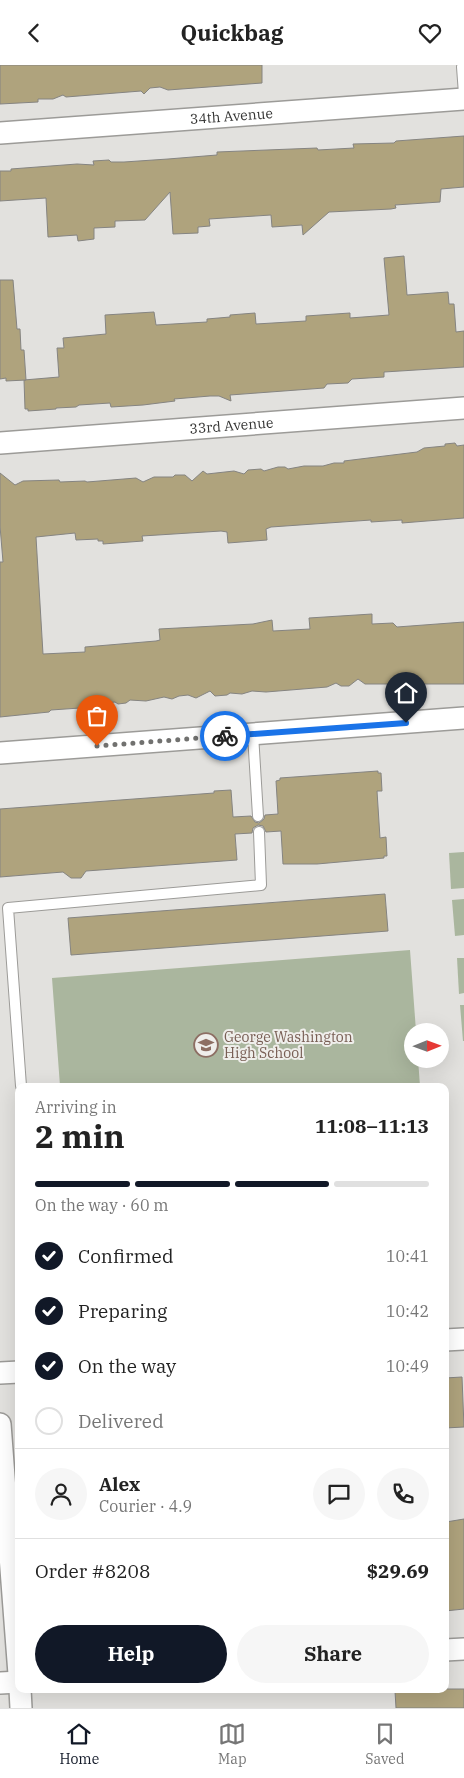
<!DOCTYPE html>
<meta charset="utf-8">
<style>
body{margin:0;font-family:"IBM Plex Serif",serif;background:#f6f6f6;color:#222;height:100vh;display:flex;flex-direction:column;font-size:19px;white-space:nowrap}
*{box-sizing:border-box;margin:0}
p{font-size:16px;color:#767676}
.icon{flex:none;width:28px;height:28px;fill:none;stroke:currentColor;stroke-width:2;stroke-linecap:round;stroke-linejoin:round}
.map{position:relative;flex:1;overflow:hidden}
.sheet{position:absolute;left:15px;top:1018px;width:434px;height:610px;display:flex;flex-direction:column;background:#fff;border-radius:10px;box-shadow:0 5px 20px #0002}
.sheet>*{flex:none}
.needle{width:32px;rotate:89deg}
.tools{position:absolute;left:404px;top:958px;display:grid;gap:10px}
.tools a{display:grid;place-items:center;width:45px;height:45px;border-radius:50%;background:#fff;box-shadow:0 5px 20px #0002;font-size:25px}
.pin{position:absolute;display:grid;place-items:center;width:42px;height:42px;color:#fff;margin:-51px -21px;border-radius:50% 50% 50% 0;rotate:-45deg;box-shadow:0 0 5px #0007}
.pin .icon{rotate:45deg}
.courier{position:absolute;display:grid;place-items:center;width:50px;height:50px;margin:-25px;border:4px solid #1a73e8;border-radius:50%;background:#fff;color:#222;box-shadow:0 1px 6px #0007}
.headline em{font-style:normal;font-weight:700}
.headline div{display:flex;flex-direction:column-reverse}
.headline{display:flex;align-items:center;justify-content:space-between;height:85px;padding:0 20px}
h1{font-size:32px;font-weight:700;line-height:38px}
.bar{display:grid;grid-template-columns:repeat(4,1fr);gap:8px 5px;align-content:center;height:60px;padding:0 20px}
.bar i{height:6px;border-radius:4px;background:#e0e0e0}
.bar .on{background:#111827}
.bar p{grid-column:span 4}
.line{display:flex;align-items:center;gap:12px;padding:0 20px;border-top:1px solid #e0e0e0}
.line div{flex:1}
.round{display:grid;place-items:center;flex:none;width:52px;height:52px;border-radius:26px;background:#f6f6f6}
ol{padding:0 20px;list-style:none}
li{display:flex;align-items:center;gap:15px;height:55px}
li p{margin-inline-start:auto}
li .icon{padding:5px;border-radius:50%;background:#111827;color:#fff;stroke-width:4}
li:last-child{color:#767676}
li i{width:28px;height:28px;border:2px solid #e0e0e0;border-radius:50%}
.cta{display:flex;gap:10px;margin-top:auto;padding:10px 20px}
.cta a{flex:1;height:58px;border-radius:30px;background:#111827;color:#fff;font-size:20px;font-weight:700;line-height:58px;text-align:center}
.cta a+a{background:#f6f6f6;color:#222}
header{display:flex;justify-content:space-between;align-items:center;height:65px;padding:0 20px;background:#fff;font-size:22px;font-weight:700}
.menu{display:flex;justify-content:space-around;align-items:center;height:70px;border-top:1px solid #e0e0e0;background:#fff;font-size:14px;color:#767676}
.menu a{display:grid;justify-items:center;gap:2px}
.menu .on{color:#111827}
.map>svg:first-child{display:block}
.green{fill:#aab69e}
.building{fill:#afa37d;stroke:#858481}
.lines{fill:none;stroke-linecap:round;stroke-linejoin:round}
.lane-casing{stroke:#9c9b98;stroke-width:12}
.street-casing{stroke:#9c9b98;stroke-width:24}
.lane{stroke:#fff;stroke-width:10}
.street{stroke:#fff;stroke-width:21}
.done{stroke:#71716f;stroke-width:5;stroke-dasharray:0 9}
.route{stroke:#1a73e8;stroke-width:6}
.labels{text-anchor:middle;stroke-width:4;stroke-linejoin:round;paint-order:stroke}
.street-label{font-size:14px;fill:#343433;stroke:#efeeeb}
.education-label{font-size:14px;fill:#785e54;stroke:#efeeeb;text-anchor:start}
</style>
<header><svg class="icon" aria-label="back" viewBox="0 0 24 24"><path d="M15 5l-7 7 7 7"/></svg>Quickbag<svg class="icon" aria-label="heart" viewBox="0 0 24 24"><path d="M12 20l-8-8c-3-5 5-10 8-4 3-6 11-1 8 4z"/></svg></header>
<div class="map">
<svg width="464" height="1643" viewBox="0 0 464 1643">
<rect width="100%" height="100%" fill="#e2e1de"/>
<g class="green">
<path d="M464 787V823L451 824 449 788Z"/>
<path d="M464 834V870L455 871 452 835Z"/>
<path d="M410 885 416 966H412V994H418L420 1021H60L52 913Z"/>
<path d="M457 893H464V928L459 929Z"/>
<path d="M460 940H464V976H463Z"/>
</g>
<g class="building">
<path d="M0 0H262V18L168 25 160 22 150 23 144 29 141 26 66 32 63 30 53 34H38V37L0 39Z"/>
<path d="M464 71V122L441 124 440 137 395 140 396 143 391 144 329 147 303 170 302 160 272 162 271 150 209 154 210 161 198 162V168L173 169 170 127 145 155 115 156V162L94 163V174L78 176 77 170 48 172 46 133 0 136V106H11V104L77 99 94 100 93 96 109 95 111 97H124L168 94 217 90V87L317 83 318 85 354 83 353 79 394 78 396 76Z"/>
<path d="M404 191 407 230 448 227 449 239H454L456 267 464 266V302L384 307V312L352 314 348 318 327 319 324 323 230 330 231 336 219 331H210L174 334 175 336 143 340 111 342 110 338 79 340 76 342 56 343V344L28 346V344H25L24 315 59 312 57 283H64L63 273 106 269 105 250 154 247 156 260 207 257V254L230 252V250L255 248 256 259 306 256V251L350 248V253L389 250 384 193Z"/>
<path d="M0 215H13L17 264H20L21 285H24L26 315 6 316V313L0 314Z"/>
<path d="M455 378 457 381 464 380V453L402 458V455L371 457V455L271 462 266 464 267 475 228 478 227 467 221 466 142 471 143 476 103 479V476H98V474L76 475 75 468 36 472 43 589 85 587V582L156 576 160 575 159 564 253 559 272 555 273 566 310 564 309 553 372 549V559L393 558 397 562 464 557V619H365L358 614 349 621H341L336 618 327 622 266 627 252 626 242 629 230 628 227 630 215 631 210 626 196 633 188 630 179 631 172 634 164 632 146 636 130 635 126 638 118 639 115 637 82 641 80 643 51 645 49 647 0 652V497H3L0 461V408L15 420 23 416 59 415 60 417 85 416 87 417 136 413 143 417 154 412H173L175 410H185L192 416 203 406 207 409 234 406 244 409 248 405 261 404 264 406 278 402H285L288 404 304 401H323L334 398H344V396L417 387 424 383 445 381V379Z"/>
<path d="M378 706V708H381L382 726H377L380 773 386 772 387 791H384V793L317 799H283L281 766 266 767 263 761 258 760 253 763 252 768 235 769 237 795 86 806 81 813H71L63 807 0 812V744L214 728V726L231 725 233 752 251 751 255 757 259 758 264 754 265 750 278 749 276 716 280 715V713Z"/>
<path d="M385 829 388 866 71 890 68 853Z"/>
<path d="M462 1312 464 1362 445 1363V1313Z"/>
<path d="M464 1454V1544L445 1546 446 1457Z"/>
<path d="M422 1624H464V1643H396L395 1626Z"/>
</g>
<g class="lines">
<g class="lane-casing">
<g id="lane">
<path d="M462 2 464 29"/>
<path d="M253 669 258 751"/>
<path d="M21 1021 8 843 261 820 259 767"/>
</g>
</g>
<g class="street-casing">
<g id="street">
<path id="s1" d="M0 68 464 34"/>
<path id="s2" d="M0 378 464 343"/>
<path d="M0 688 464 653"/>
<path d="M445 1275 464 1274"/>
<path d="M0 1308 19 1307"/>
<path d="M0 1359 19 1609"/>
<path d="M445 1585 464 1584"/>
<path d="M0 1618 19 1617"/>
<path d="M20 1624 21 1643"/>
</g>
</g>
<use href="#lane" class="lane"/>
<use href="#street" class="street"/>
</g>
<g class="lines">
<path class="done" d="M97 681 225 671"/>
<path class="route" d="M225 671 406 658"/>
</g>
<defs>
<g id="school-ring" transform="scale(1.25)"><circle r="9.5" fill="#efeeeb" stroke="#8d6e63" stroke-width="1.5"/><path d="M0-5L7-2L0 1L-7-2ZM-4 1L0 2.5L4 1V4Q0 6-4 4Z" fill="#8d6e63"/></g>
</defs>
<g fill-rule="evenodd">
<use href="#school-ring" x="206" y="980"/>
</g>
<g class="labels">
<g class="street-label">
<text dy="5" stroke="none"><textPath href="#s1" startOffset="232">34th Avenue</textPath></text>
<text dy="5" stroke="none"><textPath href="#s2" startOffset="232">33rd Avenue</textPath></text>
</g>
<g class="education-label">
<text x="224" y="977">George Washington<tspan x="224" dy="16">High School</tspan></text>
</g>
</g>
</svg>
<div class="tools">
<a><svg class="needle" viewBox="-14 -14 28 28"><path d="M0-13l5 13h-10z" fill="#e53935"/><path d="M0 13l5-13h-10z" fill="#767676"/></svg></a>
</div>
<div class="pin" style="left:97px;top:681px;background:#ea580c"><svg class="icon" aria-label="bag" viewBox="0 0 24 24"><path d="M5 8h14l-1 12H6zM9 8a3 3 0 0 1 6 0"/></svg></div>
<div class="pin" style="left:406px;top:658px;background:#1f2937"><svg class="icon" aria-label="home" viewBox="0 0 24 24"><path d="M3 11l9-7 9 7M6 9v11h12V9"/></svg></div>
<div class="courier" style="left:225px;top:671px"><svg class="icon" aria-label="bike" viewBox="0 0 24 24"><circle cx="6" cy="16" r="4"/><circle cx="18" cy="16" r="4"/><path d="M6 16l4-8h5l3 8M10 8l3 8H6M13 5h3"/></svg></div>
<section class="sheet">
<div class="headline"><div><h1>2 min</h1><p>Arriving in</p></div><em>11:08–11:13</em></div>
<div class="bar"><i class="on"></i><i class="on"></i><i class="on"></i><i></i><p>On the way · 60 m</p></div>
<ol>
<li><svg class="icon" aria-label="check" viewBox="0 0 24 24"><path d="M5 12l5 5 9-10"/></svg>Confirmed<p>10:41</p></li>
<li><svg class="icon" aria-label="check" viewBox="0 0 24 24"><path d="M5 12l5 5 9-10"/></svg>Preparing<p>10:42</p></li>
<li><svg class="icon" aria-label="check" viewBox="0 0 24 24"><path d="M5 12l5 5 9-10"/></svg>On the way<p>10:49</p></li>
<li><i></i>Delivered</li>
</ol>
<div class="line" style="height:90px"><a class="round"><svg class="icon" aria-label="person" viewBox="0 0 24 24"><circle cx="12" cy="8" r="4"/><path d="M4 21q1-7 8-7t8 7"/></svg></a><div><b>Alex</b><p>Courier · 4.9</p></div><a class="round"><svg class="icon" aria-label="chat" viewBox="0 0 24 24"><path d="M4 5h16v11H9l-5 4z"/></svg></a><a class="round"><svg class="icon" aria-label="phone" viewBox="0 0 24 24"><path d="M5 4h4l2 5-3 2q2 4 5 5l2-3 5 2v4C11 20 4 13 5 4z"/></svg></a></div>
<div class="line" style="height:65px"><div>Order #8208</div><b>$29.69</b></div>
<div class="cta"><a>Help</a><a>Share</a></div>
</section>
</div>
<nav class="menu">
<a class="on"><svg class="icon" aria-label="home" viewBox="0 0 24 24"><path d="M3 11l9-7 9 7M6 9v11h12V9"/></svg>Home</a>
<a><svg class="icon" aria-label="map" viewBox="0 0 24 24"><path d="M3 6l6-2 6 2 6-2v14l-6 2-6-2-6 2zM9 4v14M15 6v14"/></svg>Map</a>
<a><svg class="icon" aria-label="saved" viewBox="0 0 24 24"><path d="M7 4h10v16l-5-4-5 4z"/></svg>Saved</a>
</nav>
